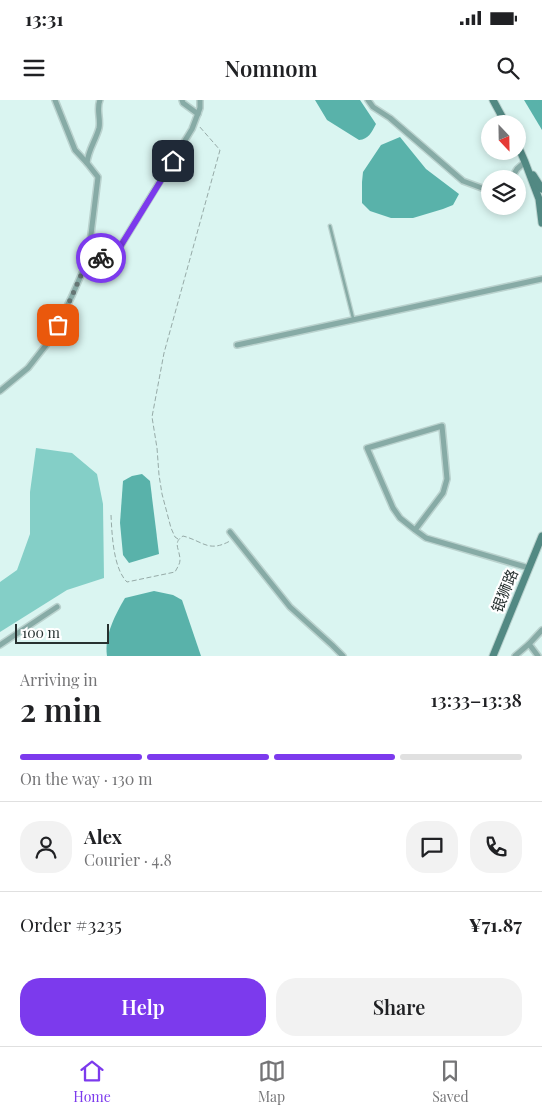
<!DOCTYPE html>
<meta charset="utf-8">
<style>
body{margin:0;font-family:"Playfair Display","Noto Sans SC",serif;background:#f2f2f2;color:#202124;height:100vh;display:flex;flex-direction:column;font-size:19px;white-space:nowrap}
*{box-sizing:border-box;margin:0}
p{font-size:16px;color:#757577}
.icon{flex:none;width:28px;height:28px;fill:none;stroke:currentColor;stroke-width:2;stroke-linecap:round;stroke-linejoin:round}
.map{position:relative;height:556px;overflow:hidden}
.drawer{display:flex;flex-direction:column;background:#fff;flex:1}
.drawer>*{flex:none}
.needle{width:32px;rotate:158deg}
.fabs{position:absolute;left:481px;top:15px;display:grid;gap:10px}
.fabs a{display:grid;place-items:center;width:45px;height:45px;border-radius:50%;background:#fff;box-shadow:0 2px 8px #0003;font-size:25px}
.scale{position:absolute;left:15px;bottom:12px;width:94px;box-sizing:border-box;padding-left:5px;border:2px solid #273130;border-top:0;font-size:14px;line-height:18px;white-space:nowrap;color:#273130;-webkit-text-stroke:4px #fff;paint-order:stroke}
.pin{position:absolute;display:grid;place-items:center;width:42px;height:42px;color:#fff;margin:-21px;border-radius:10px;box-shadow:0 2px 8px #0006}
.courier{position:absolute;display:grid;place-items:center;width:50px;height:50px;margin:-25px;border:4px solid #7c3aed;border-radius:50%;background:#fff;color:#222;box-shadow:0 1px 6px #0007}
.head em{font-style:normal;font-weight:600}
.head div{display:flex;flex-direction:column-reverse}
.head{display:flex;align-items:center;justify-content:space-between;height:85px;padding:0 20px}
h1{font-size:32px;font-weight:600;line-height:38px}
.bar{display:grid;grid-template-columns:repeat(4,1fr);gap:8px 5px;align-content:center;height:60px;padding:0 20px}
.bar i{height:6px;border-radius:4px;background:#e0e0e0}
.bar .current{background:#7c3aed}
.bar p{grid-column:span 4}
.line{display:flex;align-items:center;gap:12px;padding:0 20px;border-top:1px solid #e0e0e0}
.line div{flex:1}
.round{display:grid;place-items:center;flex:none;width:52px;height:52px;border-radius:20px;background:#f2f2f2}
.button{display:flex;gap:10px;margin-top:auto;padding:10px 20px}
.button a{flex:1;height:58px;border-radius:20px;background:#7c3aed;color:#fff;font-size:20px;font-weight:600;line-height:58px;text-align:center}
.button a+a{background:#f2f2f2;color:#202124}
.status{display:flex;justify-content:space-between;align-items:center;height:35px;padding:0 25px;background:#fff;direction:ltr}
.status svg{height:14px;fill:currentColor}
header{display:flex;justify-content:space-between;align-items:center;height:65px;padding:0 20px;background:#fff;font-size:22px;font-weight:600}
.dock{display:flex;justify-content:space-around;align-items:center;height:70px;border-top:1px solid #e0e0e0;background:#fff;font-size:14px;color:#757577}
.dock a{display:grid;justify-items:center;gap:2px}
.dock .current{color:#7c3aed}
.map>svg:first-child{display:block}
.green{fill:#84cfc7}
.water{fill:#59b2aa}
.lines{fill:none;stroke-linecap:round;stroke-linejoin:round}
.service-casing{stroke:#bad2ce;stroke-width:5}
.minor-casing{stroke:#bad2ce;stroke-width:8}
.secondary-casing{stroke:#bad2ce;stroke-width:9}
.path{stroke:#96aaa7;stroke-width:1;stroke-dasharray:5 2.5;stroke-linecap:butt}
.service{stroke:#87aba6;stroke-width:2.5}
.minor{stroke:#87aba6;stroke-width:5}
.secondary{stroke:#528983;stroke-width:7}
.done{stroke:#667674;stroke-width:5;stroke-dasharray:0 9}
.route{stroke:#7c3aed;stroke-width:6}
.labels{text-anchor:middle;stroke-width:4.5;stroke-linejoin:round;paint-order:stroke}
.street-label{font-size:15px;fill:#273130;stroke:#fff}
</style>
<div class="status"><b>13:31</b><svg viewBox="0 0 49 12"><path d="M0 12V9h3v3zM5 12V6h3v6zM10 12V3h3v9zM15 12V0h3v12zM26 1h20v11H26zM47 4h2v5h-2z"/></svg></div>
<header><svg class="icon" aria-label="menu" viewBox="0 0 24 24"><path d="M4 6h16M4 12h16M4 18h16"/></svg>Nomnom<svg class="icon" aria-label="search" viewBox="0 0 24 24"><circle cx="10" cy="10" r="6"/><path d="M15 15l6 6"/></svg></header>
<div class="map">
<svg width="542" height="556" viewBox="0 0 542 556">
<rect width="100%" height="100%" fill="#daf5f1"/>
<path class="green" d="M36 348 72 353 97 374 103 404 104 478 67 490 0 532V482L17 470 30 434V392Z"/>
<g class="water">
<path d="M315 0H360L376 24C371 33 369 39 359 40L327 20Z"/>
<path d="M524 0H542V30Z"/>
<path d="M400 37 426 69 459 94 453 105 443 109 413 118H391L370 111 362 103V82L363 72 381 45Z"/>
<path d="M142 374 150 381 159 454 129 463 123 455 120 423 123 381 132 376Z"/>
<path d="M154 491 173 495 182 500 201 556H107C104 536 115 515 125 498Z"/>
</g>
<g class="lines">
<g class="service-casing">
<path id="service" d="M330 126 353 218"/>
</g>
<g class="minor-casing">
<g id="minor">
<path d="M55 0 75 50 87 63"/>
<path d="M182 0 183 3 198 14"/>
<path d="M368 0 373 7 390 18 463 81 490 91"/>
<path d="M511 79 517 69 525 62"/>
<path d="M88 159 109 158 115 155 192 29 200 8V0"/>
<path d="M237 245 542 179"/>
<path d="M0 291 28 268 50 240 72 196 88 159 98 77 87 63C88 50 96 40 99 28 101 19 96 9 100 0"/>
<path d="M415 430 443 393 447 379 442 326 367 348 393 408 400 418 415 430 426 438 529 468"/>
<path d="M230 432 290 507 332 545 343 556"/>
<path d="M529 544 538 556"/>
<path d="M0 545 57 507"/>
<path d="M515 556 529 544 542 530"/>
</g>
</g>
<g class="secondary-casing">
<g id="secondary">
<path d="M493 0 506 24"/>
<path d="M518 46 525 62 539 99 542 123"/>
<path d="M533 75 542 89"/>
<path d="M493 556 542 436"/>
</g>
</g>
<g class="path">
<path d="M111 415C112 434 113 468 127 482L175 472C177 468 180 464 180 460 180 449 172 443 183 436 203 441 208 453 230 441"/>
<path d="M178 439 175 437 171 428 162 394 159 375 157 348 152 317 164 253 220 50 199 26"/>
</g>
<use href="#service" class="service"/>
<use href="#minor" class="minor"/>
<use href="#secondary" class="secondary"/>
</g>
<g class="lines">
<path class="done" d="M58 225 72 196 88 159 101 158"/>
<path class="route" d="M101 158H109L115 155 173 61"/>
</g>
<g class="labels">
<g class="street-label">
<text transform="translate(505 491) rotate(-68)" y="5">银狮路</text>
</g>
</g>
</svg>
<div class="fabs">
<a><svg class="needle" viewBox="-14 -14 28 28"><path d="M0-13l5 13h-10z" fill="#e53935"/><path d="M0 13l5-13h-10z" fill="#757577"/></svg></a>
<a><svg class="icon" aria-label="layers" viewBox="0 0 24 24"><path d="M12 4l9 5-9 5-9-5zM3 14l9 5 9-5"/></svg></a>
</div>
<div class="scale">100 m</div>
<div class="pin" style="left:58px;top:225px;background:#ea580c"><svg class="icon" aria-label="bag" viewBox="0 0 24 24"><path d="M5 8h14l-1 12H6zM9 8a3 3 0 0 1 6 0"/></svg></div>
<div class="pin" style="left:173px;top:61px;background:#1f2937"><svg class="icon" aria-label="home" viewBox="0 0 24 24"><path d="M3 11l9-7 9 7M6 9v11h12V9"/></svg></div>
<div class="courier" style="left:101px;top:158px"><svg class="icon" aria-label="bike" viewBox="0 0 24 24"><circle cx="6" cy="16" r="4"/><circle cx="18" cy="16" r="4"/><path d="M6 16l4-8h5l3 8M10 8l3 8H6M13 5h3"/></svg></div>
</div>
<section class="drawer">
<div class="head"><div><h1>2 min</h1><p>Arriving in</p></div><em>13:33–13:38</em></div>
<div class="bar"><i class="current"></i><i class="current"></i><i class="current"></i><i></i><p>On the way · 130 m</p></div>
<div class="line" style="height:90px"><a class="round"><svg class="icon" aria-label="person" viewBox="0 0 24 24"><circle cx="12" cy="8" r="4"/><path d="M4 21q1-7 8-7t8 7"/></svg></a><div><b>Alex</b><p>Courier · 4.8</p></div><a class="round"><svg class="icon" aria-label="chat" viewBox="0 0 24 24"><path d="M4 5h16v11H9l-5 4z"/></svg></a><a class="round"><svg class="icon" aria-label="phone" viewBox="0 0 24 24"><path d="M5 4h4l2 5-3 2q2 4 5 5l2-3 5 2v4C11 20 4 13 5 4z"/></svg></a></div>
<div class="line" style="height:65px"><div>Order #3235</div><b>¥71.87</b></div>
<div class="button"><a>Help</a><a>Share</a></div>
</section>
<nav class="dock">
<a class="current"><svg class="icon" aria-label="home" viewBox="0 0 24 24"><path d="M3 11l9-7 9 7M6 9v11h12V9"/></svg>Home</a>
<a><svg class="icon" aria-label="map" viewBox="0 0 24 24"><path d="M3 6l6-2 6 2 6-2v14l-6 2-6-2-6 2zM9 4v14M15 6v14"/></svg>Map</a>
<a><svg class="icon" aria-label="saved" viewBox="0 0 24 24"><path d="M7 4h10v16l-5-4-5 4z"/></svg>Saved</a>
</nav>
